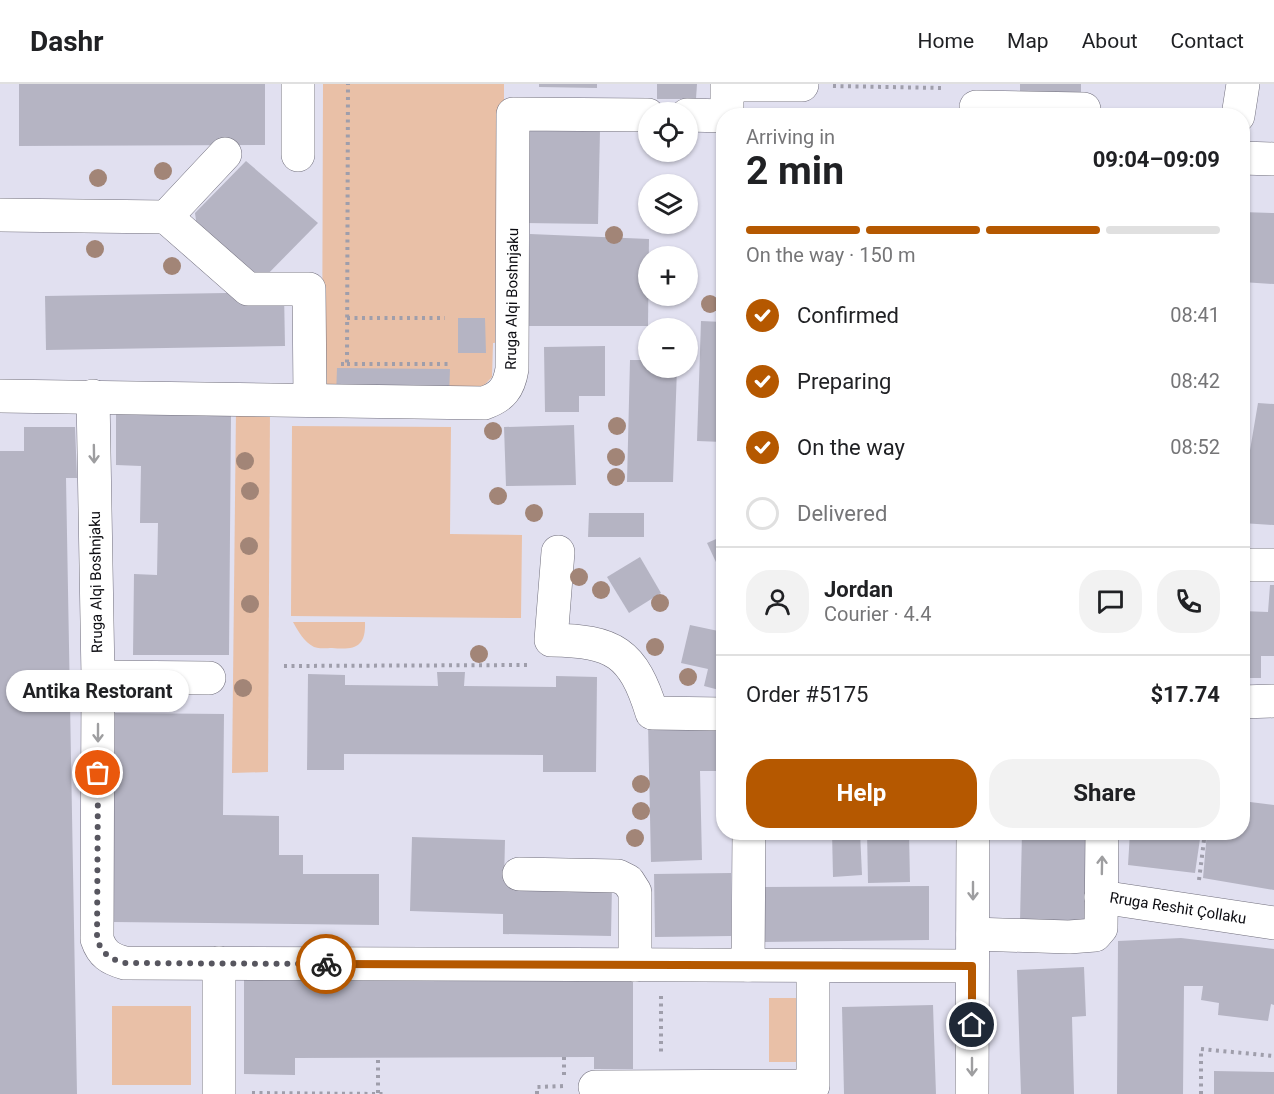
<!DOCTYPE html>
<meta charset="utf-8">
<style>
body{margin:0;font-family:Roboto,sans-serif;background:#f2f2f2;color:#202124;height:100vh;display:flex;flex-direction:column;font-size:22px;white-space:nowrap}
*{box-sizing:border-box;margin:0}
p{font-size:20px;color:#757577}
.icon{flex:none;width:33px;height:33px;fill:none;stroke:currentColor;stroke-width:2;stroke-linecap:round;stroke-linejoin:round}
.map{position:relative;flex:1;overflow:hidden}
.drawer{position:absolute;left:716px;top:24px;width:534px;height:732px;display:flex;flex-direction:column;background:#fff;border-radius:24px;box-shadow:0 2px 4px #0004}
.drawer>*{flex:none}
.fabs{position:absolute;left:638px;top:18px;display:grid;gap:12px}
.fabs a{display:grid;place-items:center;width:60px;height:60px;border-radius:50%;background:#fff;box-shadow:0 2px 4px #0004;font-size:30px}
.pin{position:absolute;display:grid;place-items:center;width:51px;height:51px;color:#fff;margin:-26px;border:3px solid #fff;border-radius:50%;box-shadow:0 2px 6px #0007}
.courier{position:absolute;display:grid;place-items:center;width:60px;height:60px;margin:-30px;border:4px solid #b55800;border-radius:50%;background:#fff;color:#222;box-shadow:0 2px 8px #0007}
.bubble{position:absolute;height:42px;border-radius:21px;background:#fff;box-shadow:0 2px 4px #0004;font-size:20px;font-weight:700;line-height:42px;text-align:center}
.headline em{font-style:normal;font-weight:700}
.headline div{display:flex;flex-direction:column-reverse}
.headline{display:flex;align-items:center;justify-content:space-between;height:102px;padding:0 30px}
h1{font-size:39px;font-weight:700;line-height:45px}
.bar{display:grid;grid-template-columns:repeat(4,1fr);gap:9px 6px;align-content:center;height:72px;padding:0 30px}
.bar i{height:8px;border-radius:4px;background:#e0e0e0}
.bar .on{background:#b55800}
.bar p{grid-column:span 4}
.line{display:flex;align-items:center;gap:15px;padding:0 30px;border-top:2px solid #e0e0e0}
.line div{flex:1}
.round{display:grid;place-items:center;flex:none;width:63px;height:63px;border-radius:24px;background:#f2f2f2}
ol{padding:0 30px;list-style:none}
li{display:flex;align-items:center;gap:18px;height:66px}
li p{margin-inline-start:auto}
li .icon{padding:6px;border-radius:50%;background:#b55800;color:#fff;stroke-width:4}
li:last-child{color:#757577}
li i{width:33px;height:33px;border:3px solid #e0e0e0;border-radius:50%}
.primary-button{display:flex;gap:12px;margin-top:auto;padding:12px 30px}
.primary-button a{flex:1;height:69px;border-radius:24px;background:#b55800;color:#fff;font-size:24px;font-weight:700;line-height:69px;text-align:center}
.primary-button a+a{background:#f2f2f2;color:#202124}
header{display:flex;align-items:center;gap:36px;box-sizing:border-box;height:84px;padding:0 30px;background:#fff;border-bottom:2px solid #e0e0e0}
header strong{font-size:28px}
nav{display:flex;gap:33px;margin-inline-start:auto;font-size:21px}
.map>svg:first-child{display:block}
.green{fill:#e9c0a7}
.building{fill:#b5b4c3}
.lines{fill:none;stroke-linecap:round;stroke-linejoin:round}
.minor-casing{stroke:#706e7c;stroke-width:34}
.path{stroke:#9f9eab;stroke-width:4;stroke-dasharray:3 4.5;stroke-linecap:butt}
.minor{stroke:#fff;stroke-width:33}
.tree{fill:#a28577}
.oneway{stroke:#9e9ea0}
.done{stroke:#57565f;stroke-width:6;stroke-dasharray:0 10.8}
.route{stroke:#b55800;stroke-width:8}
.labels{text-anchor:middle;stroke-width:4.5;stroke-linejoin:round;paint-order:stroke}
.street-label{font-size:15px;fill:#0c0c11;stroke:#fff}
</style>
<header>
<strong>Dashr</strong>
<nav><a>Home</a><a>Map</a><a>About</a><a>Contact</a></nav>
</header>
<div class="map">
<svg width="1274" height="1010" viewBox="0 0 1274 1010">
<rect width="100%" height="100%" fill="#e1e0f0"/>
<g class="green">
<path d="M323 0H504V258L493 259 492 293 472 314 322 311Z"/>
<path d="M236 325H270L268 688 232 689Z"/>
<path d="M292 342 451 343 450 450 522 451 521 534 291 532Z"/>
<path d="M293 538H365C366 564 354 566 332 564 327 564 319 565 314 563 304 558 298 547 293 538Z"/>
<path d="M769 914H803L802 978H769Z"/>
<rect x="112" y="922" width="79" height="79"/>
</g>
<g class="building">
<path d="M19 0H265V61L19 62Z"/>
<path d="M539 0H597V4L539 3Z"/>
<path d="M657 0H697L696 15H657Z"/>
<rect x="1020" y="0" width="61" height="16"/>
<path d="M526 45 600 46 598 140 524 139Z"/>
<path d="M246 77 318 139 256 202 198 151 195 129Z"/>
<path d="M718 111H723V152H720Z"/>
<path d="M1242 128 1274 129V200L1242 198Z"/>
<path d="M530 150 649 155 648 242H527Z"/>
<path d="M284 208 285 262 46 266 45 212Z"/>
<path d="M458 234H485L486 269H458Z"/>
<path d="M701 237 723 238V358L697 357Z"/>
<path d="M605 262V312H579V328H545L544 263Z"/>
<path d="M630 276H648V284H677L673 398H627Z"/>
<path d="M337 284 450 285 449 313 336 312Z"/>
<path d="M1258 319 1274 320V441L1242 439V384H1247Z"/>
<path d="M116 330 231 331 229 571H133L134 490 157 491 158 439H140L141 382 116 381Z"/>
<path d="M574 341 576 401 506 402 504 343Z"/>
<path d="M24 343H75L77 394H66L77 1010H0V367H24Z"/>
<path d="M589 429H644V453H588Z"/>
<path d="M723 452V493L707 459Z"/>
<path d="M640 473 661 509 629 529 607 493Z"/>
<path d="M1270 501H1274V572H1261V594H1242V527L1268 528Z"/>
<path d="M690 541 723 548V607L704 602 708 585 681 579Z"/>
<path d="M437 588H465L464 602 556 603V592L597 593 596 688H543V671L344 670V686H307L308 590 345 591V601L438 602Z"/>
<path d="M115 629 224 630 223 731 279 732V771H303V790H379V841L113 838Z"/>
<path d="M723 637V687H700L702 776 651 778 648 639Z"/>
<path d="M1242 717 1274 721V806L1203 794 1207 748H1242Z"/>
<path d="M832 748H860L862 791 833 793Z"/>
<path d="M867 748H909L910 798 868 799Z"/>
<path d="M1022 748H1090L1087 839 1020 837Z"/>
<path d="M1130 748H1201L1195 789 1128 781Z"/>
<path d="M412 753 505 756 504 799 612 801 611 852 503 850V830L410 827Z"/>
<path d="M731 789V852L655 853 654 790Z"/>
<path d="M929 802V856L764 858V803Z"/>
<path d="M1181 854 1274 865V921L1271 920 1268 937 1218 931 1219 919 1201 916 1203 902H1184L1183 1010H1117L1118 857Z"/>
<path d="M1084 883 1086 932 1072 933 1074 1010H1021L1017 886Z"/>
<path d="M244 888H633V985H594V973L295 974V991L244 990Z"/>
<path d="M933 921 936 1010H844L842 923Z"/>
<path d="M1214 987 1274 988V1010H1214Z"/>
</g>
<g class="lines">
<g class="minor-casing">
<g id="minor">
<path d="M976 23 1084 25"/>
<path d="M687 31 725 32"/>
<path d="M727 32V1H802"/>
<path d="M1238 32 1243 0"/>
<path d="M298 71V0"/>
<path d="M1242 74 1274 75"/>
<path d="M0 131 166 133 225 70"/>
<path d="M166 133 248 205H309L310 314"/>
<path d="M0 312 484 319C502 313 509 304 512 285L513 30 648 31"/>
<path d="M93 312 98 593 97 855C102 870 110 875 125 879L972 882"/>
<path d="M558 468 551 556C614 557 633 568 652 629L723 630"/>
<path d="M1242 481H1274"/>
<path d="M98 593 209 594"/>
<path d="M1242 618 1274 617"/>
<path d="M519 790 618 792 628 797 635 808V881"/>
<path d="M1101 813 1274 839"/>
<path d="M973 850 1069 853 1095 851 1101 844 1102 748"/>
<path d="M219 879V1009"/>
<path d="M748 881 749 748"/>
<path d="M595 1003 813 1002V882"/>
<path d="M972 1010 973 748"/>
</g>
</g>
<g class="path">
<path d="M833 2 942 4"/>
<path d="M347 234H445"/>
<path d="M341 280H347L348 0"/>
<path d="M347 280H448"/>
<path d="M284 582 529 581"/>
<path d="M1199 796 1205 748"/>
<path d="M661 912V970"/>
<path d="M564 991V973"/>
<path d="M252 1009 383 1010"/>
<path d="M378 1009V973"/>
<path d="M537 1010V1003L565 1002"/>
<path d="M1201 1010V965L1274 972"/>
</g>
<use href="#minor" class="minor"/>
</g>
<g class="tree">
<circle cx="163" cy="87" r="9"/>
<circle cx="98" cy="94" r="9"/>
<circle cx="614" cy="151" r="9"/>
<circle cx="95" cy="165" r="9"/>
<circle cx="172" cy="182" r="9"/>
<circle cx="710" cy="220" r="9"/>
<circle cx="617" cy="342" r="9"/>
<circle cx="493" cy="347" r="9"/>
<circle cx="616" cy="373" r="9"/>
<circle cx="245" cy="377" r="9"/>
<circle cx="616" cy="393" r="9"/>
<circle cx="250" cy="407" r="9"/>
<circle cx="498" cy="412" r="9"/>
<circle cx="534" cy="429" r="9"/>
<circle cx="249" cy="462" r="9"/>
<circle cx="579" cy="493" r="9"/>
<circle cx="601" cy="506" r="9"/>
<circle cx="660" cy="519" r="9"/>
<circle cx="250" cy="520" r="9"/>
<circle cx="655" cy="563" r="9"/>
<circle cx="479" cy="570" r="9"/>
<circle cx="688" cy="593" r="9"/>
<circle cx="243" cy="604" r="9"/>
<circle cx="641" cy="700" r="9"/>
<circle cx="641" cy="727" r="9"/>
<circle cx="635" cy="754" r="9"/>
</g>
<defs><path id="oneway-shaft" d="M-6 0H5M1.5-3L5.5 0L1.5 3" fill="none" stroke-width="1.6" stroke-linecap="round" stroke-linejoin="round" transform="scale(1.5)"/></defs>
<g class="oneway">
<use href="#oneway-shaft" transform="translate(94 370) rotate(89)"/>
<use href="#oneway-shaft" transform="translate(98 649) rotate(90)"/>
<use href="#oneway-shaft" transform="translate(1102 781) rotate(-89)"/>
<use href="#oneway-shaft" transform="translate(973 807) rotate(90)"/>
<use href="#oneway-shaft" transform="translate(972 983) rotate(90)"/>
</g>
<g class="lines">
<path class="done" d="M98 689 97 855C102 870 110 875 125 879L326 880"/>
<path class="route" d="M326 880 972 882V941"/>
</g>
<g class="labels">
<g class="street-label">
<text transform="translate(512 215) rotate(-89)" y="5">Rruga Alqi Boshnjaku</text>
<text transform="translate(96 498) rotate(-91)" y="5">Rruga Alqi Boshnjaku</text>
<text transform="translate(1178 824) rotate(9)" y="5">Rruga Reshit Çollaku</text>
</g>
</g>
</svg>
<div class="fabs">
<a><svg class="icon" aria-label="locate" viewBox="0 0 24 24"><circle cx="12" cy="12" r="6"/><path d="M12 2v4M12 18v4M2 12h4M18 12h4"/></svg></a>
<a><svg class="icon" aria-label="layers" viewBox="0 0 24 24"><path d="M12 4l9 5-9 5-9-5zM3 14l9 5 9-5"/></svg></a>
<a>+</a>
<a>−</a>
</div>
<div class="pin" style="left:98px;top:689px;background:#ea580c"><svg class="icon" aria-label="bag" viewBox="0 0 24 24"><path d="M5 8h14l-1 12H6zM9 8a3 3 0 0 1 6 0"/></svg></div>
<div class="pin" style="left:972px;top:941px;background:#1f2937"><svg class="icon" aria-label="home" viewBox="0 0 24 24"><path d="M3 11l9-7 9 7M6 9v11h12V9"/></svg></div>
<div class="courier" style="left:326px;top:880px"><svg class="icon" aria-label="bike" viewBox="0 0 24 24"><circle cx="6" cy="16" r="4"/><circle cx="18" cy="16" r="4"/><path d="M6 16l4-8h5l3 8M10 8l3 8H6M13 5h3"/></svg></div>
<div class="bubble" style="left:6px;top:586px;width:183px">Antika Restorant</div>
<section class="drawer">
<div class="headline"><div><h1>2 min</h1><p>Arriving in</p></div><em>09:04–09:09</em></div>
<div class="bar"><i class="on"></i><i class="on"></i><i class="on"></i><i></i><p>On the way · 150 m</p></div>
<ol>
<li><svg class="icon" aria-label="check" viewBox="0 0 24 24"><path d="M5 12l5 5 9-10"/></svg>Confirmed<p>08:41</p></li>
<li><svg class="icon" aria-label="check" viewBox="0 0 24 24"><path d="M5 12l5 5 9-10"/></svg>Preparing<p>08:42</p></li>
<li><svg class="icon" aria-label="check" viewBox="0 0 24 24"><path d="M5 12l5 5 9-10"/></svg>On the way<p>08:52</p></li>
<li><i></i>Delivered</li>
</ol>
<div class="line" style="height:108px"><a class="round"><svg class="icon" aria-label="person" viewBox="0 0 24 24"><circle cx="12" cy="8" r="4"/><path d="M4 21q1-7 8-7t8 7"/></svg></a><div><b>Jordan</b><p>Courier · 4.4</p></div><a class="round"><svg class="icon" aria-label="chat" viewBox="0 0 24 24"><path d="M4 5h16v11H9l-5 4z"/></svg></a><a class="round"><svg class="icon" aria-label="phone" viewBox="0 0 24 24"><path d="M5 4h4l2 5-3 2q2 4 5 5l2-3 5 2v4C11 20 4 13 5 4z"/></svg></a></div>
<div class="line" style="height:78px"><div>Order #5175</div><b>$17.74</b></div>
<div class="primary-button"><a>Help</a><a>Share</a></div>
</section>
</div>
